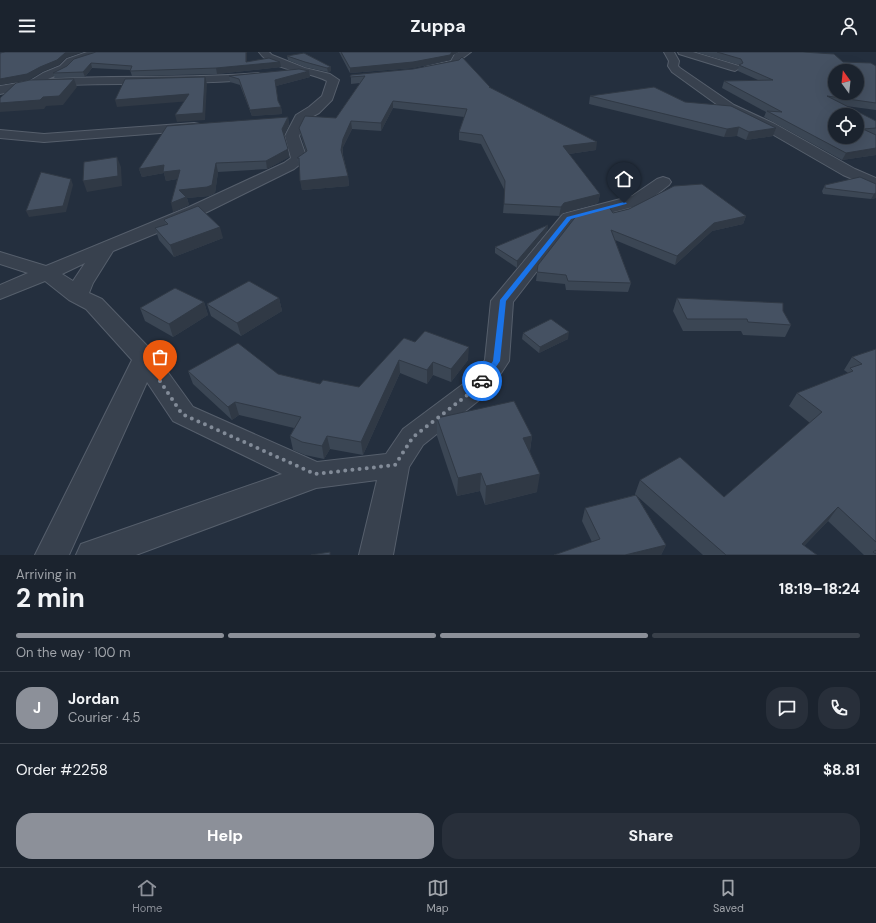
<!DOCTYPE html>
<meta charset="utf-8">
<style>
body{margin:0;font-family:"DM Sans",sans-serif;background:#282f3a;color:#f1f3f6;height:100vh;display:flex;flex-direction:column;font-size:15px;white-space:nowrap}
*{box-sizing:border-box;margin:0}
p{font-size:13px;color:#a0a4aa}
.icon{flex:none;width:22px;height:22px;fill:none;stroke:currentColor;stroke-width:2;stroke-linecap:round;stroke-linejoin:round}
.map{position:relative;height:503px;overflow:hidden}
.details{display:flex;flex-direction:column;background:#1b232e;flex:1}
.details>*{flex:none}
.needle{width:26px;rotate:345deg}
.buttons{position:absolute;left:828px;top:12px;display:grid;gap:8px}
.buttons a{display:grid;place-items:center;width:36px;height:36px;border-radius:50%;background:#1b232e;box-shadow:0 4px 16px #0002,0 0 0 1px #39404a;font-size:20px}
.pin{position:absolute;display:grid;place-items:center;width:34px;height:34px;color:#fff;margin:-41px -17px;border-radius:50% 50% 50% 0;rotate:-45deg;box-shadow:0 0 4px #0007}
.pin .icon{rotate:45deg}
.courier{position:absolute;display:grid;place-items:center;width:40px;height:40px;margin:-20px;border:3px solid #1a73e8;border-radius:50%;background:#fff;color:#222;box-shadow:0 1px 5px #0007}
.headline em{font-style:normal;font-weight:700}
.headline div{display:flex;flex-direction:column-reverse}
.headline{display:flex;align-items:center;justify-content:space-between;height:68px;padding:0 16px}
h1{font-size:26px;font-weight:700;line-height:30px}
.bar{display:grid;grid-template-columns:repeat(4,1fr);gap:6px 4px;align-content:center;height:48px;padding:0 16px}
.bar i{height:5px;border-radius:3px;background:#39404a}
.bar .on{background:#8c9099}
.bar p{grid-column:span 4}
.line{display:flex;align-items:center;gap:10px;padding:0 16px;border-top:1px solid #39404a}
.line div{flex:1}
.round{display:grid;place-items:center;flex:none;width:42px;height:42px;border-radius:16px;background:#282f3a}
.primary-button{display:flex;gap:8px;margin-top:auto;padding:8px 16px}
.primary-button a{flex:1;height:46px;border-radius:16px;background:#8c9099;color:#fff;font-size:16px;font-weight:700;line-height:46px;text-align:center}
.primary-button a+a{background:#282f3a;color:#f1f3f6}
header{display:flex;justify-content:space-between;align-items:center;height:52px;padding:0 16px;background:#1b232e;font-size:18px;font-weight:700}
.dock{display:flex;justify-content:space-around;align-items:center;height:56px;border-top:1px solid #39404a;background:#1b232e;font-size:11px;color:#a0a4aa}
.dock a{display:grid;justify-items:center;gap:2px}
.dock .on{color:#8c9099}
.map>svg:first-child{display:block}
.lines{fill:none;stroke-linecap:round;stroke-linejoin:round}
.minor-casing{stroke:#565f6c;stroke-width:2}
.minor{fill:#38414e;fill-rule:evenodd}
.wall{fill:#3b4654}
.shaded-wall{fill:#303945}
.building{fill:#455162;stroke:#303945;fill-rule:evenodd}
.route{fill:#1a73e8}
.done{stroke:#828b98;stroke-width:4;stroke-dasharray:0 7.2}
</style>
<header><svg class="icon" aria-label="menu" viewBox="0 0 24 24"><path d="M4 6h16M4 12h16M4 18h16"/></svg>Zuppa<svg class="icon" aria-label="person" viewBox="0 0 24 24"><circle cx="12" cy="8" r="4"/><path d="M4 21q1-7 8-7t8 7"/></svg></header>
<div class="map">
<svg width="876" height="503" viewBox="0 0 876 503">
<rect width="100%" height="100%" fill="#242f3e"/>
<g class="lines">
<g class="minor-casing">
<g id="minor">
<path d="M87 0H102L101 2 75 11 68 18 48 27C118 23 188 27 258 21L264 24 258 27C187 34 116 30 45 34L40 32 33 35 0 42V34L30 29 43 21 60 14 67 7Z"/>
<path d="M259 0H269L272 3 305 16 330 22 339 28 332 48 319 61 306 68 299 84 307 107 294 117 201 163 113 199 93 231 89 241 102 247 154 301 193 355 317 410 386 402 403 377 470 327 485 308 491 249 563 162 632 144 657 127 663 125 669 127 671 130 669 133 644 152 575 170 513 250 509 309 488 341 423 393 409 415 393 503H359L377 428 316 436 136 503H76L81 492 282 422 173 369 147 330 69 503H35L132 308 86 257 69 248 45 229 0 247V233L28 221 0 212V200L46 214 189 155 284 111 291 106 285 84 296 63 309 55 322 44 327 29C307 18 273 20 259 0ZM85 211 73 229 62 222Z"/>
<path d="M459 0H471L463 6 459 13 429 20 424 17 425 15 451 9 455 2Z"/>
<path d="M664 0H674L679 9 678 14 680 16 734 53 775 72 855 117 876 126V137L843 123 765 78 726 59 672 20 668 14 669 9Z"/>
<path d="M678 0H693L739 14 740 16 735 19 731 18 679 2Z"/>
<path d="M194 71 199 72 201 75 199 78 44 90 0 86V78L44 82Z"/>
</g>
</g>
<use href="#minor" class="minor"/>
</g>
<g class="wall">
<path d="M96 0H247V10L281 15 217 22 132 24 130 18 92 16 85 25 55 26 53 21Z"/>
<path d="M339 0H459L453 3 450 8 413 16 350 21Z"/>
<path d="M696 0H803L843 10 876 14V58L846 54 876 69V103L842 108 764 65 766 60 722 36 724 29 758 28 738 19 739 13Z"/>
<path d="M287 4 331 15V19L328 20 305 15 288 8Z"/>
<path d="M309 19 310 25 276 34 278 49 281 55 282 62 252 64 240 33 230 30 229 24Z"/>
<path d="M351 23 490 35V36L596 98 569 102 600 142 598 151 563 161 559 164 503 161 505 139 481 92 459 88V80L464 65 393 56 381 79 352 77 343 95V103L348 124 349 134 302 138 299 115 297 106 306 100 301 84 299 76 336 66 360 31 351 32Z"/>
<path d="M590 44 685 50 776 76 773 84 746 88 737 84 724 85 589 52Z"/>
<path d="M288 65 289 73 284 83 288 97 289 105 267 117 218 120 215 141 209 144 187 146 189 153 173 160 177 127 166 129 164 121 142 125 139 117Z"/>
<path d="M876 132V146L871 147 823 142 822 139 825 133Z"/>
<path d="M613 161 746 164 743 172 712 179 675 213 615 188 631 231 628 240 566 238 565 232 536 229 538 213Z"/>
<path d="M164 168 223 186 174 205 159 188 155 176 166 173Z"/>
<path d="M548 173 547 179 517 216 495 201V195Z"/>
<path d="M279 246 282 259 241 284 211 264 207 252Z"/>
<path d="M677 246 783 259 791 273 785 285 743 283 741 279H683L673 259Z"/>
<path d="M204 250 208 263 173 285 145 269 140 256Z"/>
<path d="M523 281 568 287 539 301 522 287Z"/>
<path d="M404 286 468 308 451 330 433 323 427 332 400 321 363 403 330 397 324 407 305 403 293 398 290 384 294 376 239 363 232 368 193 332 188 319 278 322 320 332 359 335Z"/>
<path d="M876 297V503H864L828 469 804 494 817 503H703L637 444 666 493 661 503H554L592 490 582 469 585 456 635 443V442L640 428 724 445 810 371 789 354 797 341 848 321 844 318 852 305Z"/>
<path d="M437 366 532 384 530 399 537 440 485 453 480 439 457 444 437 384Z"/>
</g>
<g class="shaded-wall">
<path d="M67 0H83L66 6 59 13 42 20 29 28 0 33V27Z"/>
<path d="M246 0H247V13L280 10 281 15 217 22 216 16 246 10Z"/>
<path d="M452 0H459L453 3 450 8 413 16 350 21V16Z"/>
<path d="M91 11 92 16 85 25 83 20Z"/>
<path d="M331 15V19L328 20 327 16Z"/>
<path d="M309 19 310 25 276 34 275 28Z"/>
<path d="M205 25 207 32 205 68 177 70 175 63Z"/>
<path d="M74 27 77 35 63 53 46 54 44 57 0 60V51L43 45Z"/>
<path d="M189 42 191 49 117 55 115 48Z"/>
<path d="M393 49V56L381 79V71Z"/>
<path d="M281 55 282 62 252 64 250 58Z"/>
<path d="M288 65 289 73 284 84 282 77Z"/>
<path d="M351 69 352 77 343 95 342 106 341 98 343 87Z"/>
<path d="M739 75 737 84 724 85 727 77Z"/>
<path d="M776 76 773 84 746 88 749 80Z"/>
<path d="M597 90 596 98 562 103 563 94Z"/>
<path d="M876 96V103L842 108 846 101Z"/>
<path d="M288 97 289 105 267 117 266 109Z"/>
<path d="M117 105 121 115 122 134 87 140 83 129Z"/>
<path d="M216 111 218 120 215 141 209 144 187 146 189 153 173 160 171 151 179 138Z"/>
<path d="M164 113 180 118 182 126 166 129 164 121 142 125 139 117Z"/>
<path d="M348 124 349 134 302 138 300 129Z"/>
<path d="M71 127 73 133 66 160 29 165 26 159Z"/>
<path d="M876 141V146L871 147 874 142Z"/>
<path d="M600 142 598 151 563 161 559 164 561 155 564 151Z"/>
<path d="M746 164 743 172 712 179 675 213 677 204 714 171Z"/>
<path d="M548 173 547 179 517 216V209Z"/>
<path d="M220 175 223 186 174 205 170 193Z"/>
<path d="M279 246 282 259 241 284 237 271Z"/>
<path d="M204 250 208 263 173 285 169 272Z"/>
<path d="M569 280 568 287 539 301 540 295Z"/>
<path d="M469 295 468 308 451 330V317Z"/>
<path d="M399 308 400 321 363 403 361 390Z"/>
<path d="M433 310V323L427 332V318Z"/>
<path d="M235 350 239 363 232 368 228 355Z"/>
<path d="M327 384 330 397 324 407 322 394Z"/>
<path d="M532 384 529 403 523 386Z"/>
<path d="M481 421 480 439 457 444 458 426Z"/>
<path d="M540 422 537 440 485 453 486 434Z"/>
<path d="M838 455 828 469 795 503 802 492Z"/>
<path d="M666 493 661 503H625Z"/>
</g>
<g class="building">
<path d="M5 0H67L65 1 57 8 40 15 27 22 0 27V1Z"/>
<path d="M96 0H246V10L269 6 280 10 216 16 130 19 132 14 91 11 83 20 53 21 67 14 74 7Z"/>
<path d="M341 0H452L450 3 413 10 350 16Z"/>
<path d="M717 0H803L834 2 843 10 871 11 876 14V51L827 44 876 69V76L863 77 876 83V96L846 101 767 59 782 60 724 29 773 28 739 13 743 11 741 7ZM835 19H857V41H835ZM835 63H857V85H835Z"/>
<path d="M304 1 331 15 327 16 305 10 287 4Z"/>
<path d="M462 5 490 35H489L597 90 563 94 600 142 564 151 561 155 504 152 505 129 482 83 459 80 467 57 393 49 381 71 351 69 343 87 341 98 348 124 300 129 299 106H297L307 99 299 76 305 64 336 66 365 24 350 25 351 23 413 17 459 8Z"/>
<path d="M299 17 309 19 275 28 278 49 281 55 250 58 239 27 229 24Z"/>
<path d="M205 25 203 61 175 63 189 42 115 48 125 27Z"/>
<path d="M74 27 59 44 43 45 40 48 0 51V46L16 31 30 28Z"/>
<path d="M654 35 685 50 731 54 776 76 749 80 739 75 727 77 590 44Z"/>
<path d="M288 65 282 77 288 97 266 109 216 111 212 133 207 135 179 138 186 145 171 151 180 118 163 120 164 113 139 117 167 74Z"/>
<path d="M117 105 118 124 83 129 84 110Z"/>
<path d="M41 120 71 127 63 154 26 159Z"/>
<path d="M860 125 876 132V141L874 142 825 136V133Z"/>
<path d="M702 132 746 164 714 171 677 204 611 178 631 231 568 229 566 223 537 220 538 213 577 163 609 155 613 161 629 157 674 134Z"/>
<path d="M198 154 220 175 170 193 155 176 168 172 164 168 165 167Z"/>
<path d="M548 173 517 209 495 195Z"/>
<path d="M249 229 279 246 237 271 207 252Z"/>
<path d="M175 236 204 250 169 272 140 256Z"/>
<path d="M677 246 783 251V259L791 273 748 270 747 267H687Z"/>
<path d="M551 267 569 280 540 295 523 281Z"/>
<path d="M425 279 469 295 451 317 433 310 427 318 399 308 361 390 327 384 322 394 302 390 290 384 301 365 235 350 228 355 188 319 238 291 278 322 320 332 323 328 359 335 404 286 415 290Z"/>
<path d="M876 297V490L838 455 802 492 817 503H726L640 428 680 405 724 445 822 360 797 341 853 319 850 316 862 312 852 305Z"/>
<path d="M514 349 532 384 523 386 540 422 486 434 481 421 458 426 437 366Z"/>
<path d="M636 443 666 493 625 503H554L600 487 585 456Z"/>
<path d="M876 498V502L873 500Z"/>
<path d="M330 500V503H311Z"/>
</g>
<path class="route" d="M624 150 627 151 626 152 571 167 506 249 500 309 485 331H480V327L493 309 500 248 567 165Z"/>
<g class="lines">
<path class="done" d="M160 329 182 362 315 422 395 413 413 385 479 334 482 329"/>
</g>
</svg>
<div class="buttons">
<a><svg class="needle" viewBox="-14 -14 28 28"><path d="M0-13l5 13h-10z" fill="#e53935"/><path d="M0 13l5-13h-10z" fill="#a0a4aa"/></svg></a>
<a><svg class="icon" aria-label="locate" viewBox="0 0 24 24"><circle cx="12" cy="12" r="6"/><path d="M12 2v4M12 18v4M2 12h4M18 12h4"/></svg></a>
</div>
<div class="pin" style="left:160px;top:329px;background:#ea580c"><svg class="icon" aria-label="bag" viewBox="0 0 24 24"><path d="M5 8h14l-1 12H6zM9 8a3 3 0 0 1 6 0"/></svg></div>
<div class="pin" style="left:624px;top:151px;background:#1f2937"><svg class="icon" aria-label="home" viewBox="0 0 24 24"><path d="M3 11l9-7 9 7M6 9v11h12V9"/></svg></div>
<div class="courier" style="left:482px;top:329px"><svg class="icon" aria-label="car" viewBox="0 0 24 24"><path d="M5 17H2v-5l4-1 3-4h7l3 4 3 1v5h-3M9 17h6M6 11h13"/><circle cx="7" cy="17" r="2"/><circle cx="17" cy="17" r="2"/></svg></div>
</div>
<section class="details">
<div class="headline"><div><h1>2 min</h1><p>Arriving in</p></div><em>18:19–18:24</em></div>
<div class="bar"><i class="on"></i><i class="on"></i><i class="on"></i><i></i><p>On the way · 100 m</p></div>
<div class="line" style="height:72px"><b class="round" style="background:#8c9099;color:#fff">J</b><div><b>Jordan</b><p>Courier · 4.5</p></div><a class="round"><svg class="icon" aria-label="chat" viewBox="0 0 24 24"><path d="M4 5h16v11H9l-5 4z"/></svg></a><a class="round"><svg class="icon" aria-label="phone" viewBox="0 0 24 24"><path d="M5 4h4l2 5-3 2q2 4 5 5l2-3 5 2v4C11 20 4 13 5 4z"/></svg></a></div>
<div class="line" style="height:52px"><div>Order #2258</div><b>$8.81</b></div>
<div class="primary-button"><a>Help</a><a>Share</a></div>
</section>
<nav class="dock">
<a class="on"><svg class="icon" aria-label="home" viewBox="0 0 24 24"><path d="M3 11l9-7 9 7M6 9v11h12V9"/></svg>Home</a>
<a><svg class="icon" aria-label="map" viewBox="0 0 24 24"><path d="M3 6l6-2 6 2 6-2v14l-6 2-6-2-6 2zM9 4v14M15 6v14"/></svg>Map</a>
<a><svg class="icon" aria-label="saved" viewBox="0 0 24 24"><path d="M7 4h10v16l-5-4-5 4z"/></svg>Saved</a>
</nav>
